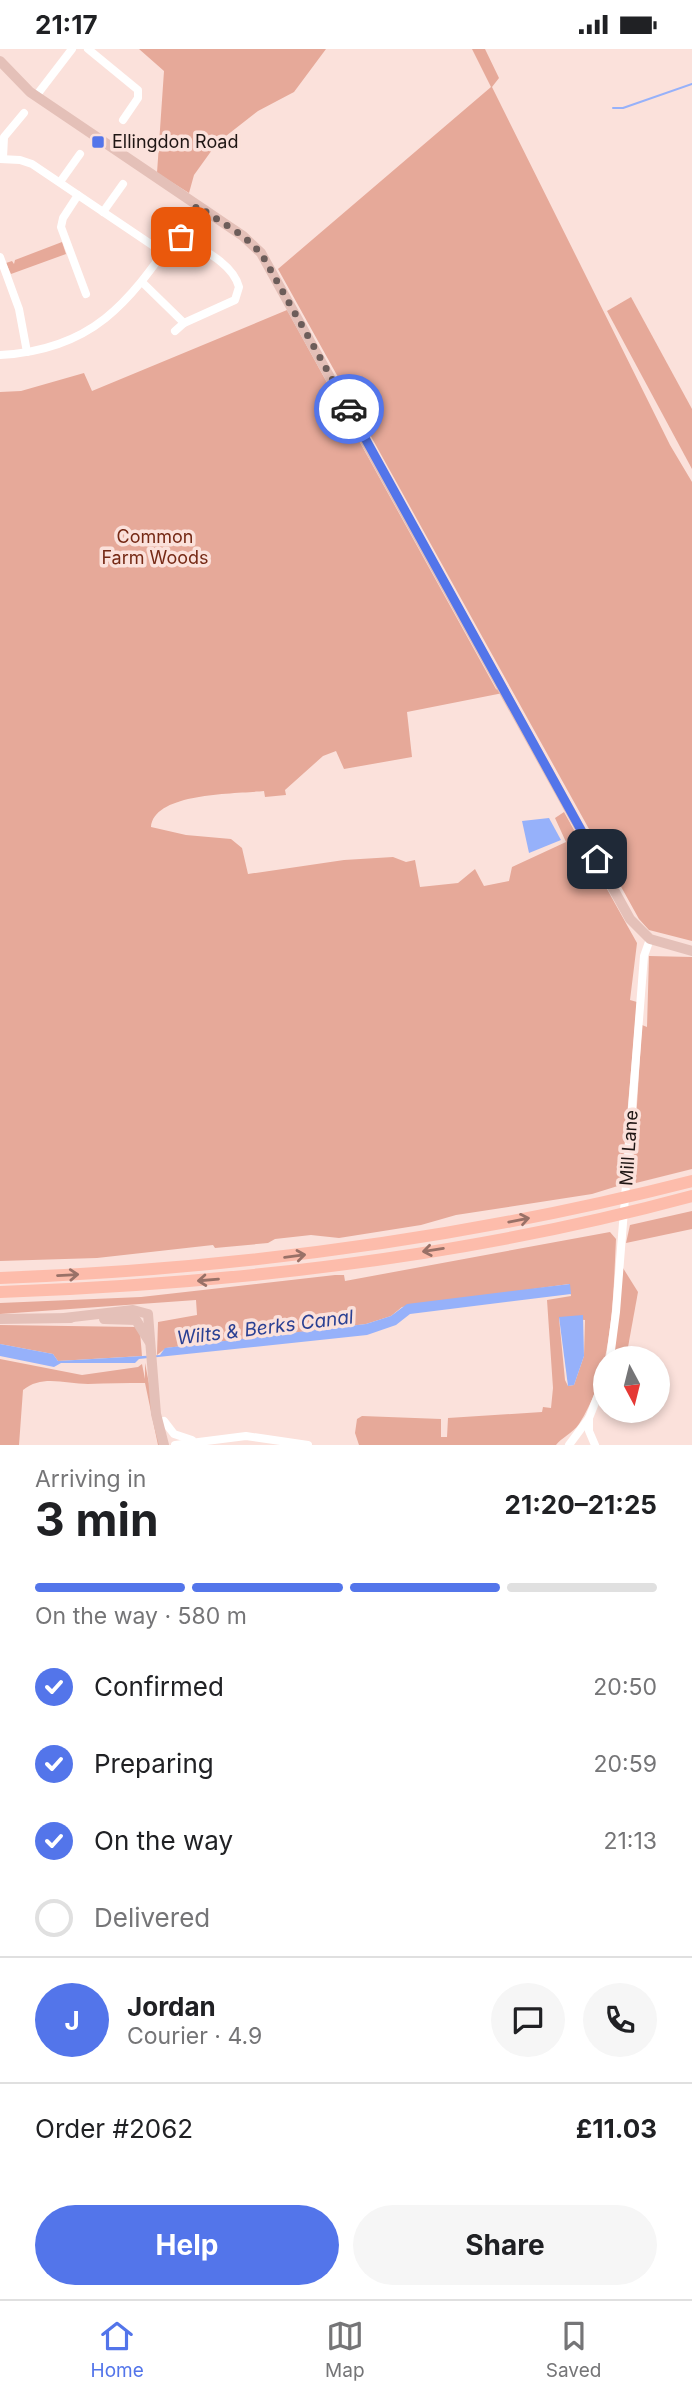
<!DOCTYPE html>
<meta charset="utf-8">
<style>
body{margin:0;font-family:Inter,sans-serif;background:#f6f6f6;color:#202124;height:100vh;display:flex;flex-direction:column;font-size:26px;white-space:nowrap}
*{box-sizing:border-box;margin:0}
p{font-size:23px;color:#757577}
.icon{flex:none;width:38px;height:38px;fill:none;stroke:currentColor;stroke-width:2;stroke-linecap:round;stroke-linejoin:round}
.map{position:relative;height:1396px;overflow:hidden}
.side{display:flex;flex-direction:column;background:#fff;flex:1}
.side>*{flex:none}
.needle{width:46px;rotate:173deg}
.controls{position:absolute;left:593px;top:1297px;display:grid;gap:14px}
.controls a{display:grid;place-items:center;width:77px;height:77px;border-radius:50%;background:#fff;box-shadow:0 4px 10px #0003;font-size:35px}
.pin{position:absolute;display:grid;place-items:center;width:60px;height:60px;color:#fff;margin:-30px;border-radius:14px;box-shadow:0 4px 10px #0006}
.courier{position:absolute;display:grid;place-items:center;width:70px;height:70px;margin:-35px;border:5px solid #5375ea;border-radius:50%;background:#fff;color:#222;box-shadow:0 2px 9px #0007}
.head em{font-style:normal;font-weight:700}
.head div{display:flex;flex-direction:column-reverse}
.head{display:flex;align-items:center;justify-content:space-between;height:119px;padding:0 35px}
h1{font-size:46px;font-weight:700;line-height:52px}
.bar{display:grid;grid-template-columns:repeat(4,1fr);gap:10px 7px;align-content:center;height:84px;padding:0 35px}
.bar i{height:9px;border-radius:5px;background:#e0e0e0}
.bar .active{background:#5375ea}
.bar p{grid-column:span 4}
.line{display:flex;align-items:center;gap:18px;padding:0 35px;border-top:2px solid #e0e0e0}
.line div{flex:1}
.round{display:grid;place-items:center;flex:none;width:74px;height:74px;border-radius:37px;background:#f6f6f6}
ol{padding:0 35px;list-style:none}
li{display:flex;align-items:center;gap:21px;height:77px}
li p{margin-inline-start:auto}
li .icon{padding:7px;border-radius:50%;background:#5375ea;color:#fff;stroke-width:4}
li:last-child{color:#757577}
li i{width:38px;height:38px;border:4px solid #e0e0e0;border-radius:50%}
.cta{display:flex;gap:14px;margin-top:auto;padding:14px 35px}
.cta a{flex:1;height:80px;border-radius:42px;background:#5375ea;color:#fff;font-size:28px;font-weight:700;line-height:80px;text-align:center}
.cta a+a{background:#f6f6f6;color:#202124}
.status{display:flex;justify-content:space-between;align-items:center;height:49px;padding:0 35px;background:#fff;direction:ltr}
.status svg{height:19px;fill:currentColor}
.menu{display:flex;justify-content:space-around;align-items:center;height:98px;border-top:2px solid #e0e0e0;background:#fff;font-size:19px;color:#757577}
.menu a{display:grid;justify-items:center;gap:4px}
.menu .active{color:#5375ea}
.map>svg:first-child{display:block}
.green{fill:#e6a999;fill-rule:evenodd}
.water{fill:#96b1fa}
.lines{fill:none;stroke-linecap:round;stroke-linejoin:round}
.stream{stroke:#96b1fa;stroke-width:2}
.minor{stroke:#fff;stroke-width:8}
.major{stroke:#e4c0b8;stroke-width:10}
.highway{stroke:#fdbcab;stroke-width:12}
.oneway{stroke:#997167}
.done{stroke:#6c5d5a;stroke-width:7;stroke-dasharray:0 12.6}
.route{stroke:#5375ea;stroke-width:9}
.poi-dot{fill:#5375ea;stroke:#fbe1db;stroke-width:2.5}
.labels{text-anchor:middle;stroke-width:7;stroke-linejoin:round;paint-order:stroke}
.poi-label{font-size:18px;fill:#1f1614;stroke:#fbe1db;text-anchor:start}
.park-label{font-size:18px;fill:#752915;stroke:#fbe1db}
.street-label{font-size:18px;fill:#1f1614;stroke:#fbe1db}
.water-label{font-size:19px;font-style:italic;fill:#2a4093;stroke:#fbe1db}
</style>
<div class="status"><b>21:17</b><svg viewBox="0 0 49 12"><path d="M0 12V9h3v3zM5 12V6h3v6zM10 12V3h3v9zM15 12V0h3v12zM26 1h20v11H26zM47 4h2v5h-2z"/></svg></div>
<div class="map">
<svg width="692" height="1396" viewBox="0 0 692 1396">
<rect width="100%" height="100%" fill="#fbe1db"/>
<g class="green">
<path d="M139 0H326L294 43 258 62 217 94 194 126 189 144 157 124 164 22Z"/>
<path d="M472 0H485L499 29 492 38 670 396 692 433V892L649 881 639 870 278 220 491 38Z"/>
<path d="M62 193 66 205 11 225 6 214 12 212 14 215 15 211Z"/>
<path d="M631 248 692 360V420L607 262Z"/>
<path d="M287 261 496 640 503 644 407 663 412 708 344 720 336 702 323 707 285 741 286 746 265 748 264 742C236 745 154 743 151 778L186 786 231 790 242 799 248 825 344 811 393 808 406 813 415 811 420 838 458 834 475 820 484 837 509 832 512 818 566 793 555 769 564 763 637 894 630 951 637 953 621 1136 592 1145 456 1166 421 1176 339 1189 311 1186 275 1190 268 1194 215 1199 213 1196 97 1209 0 1212V343L21 342 84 324 92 342Z"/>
<path d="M649 907 692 908V1120L632 1135 642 976 647 978Z"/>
<path d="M692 1162V1180L626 1194 630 1176Z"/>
<path d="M610 1183 616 1190C613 1250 613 1323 579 1375 573 1384 561 1389 556 1396H359L355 1384 357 1370 362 1367 441 1370V1388H447L448 1369 542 1363 543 1358 551 1359 553 1339 547 1251 571 1247 569 1235 402 1258 391 1267 366 1275 166 1299 157 1306 158 1273 197 1266 196 1251 0 1265V1254L141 1248 335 1226H344L345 1232ZM559 1269 585 1271 584 1307 574 1336 568 1337 565 1331Z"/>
<path d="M623 1219 638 1243 626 1309H613Z"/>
<path d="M0 1276 136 1278 140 1283 142 1307 58 1312 53 1305 0 1295Z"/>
<path d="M0 1310 82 1326 138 1318 142 1315 145 1330V1314L161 1396H158L145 1334C126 1334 108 1334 88 1335 66 1335 42 1325 23 1341L19 1396H0Z"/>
</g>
<g class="water">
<path d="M549 769 561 791 529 804 522 772Z"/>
<path d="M570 1235 571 1245 410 1265 396 1276 367 1286 139 1310 135 1314H61L54 1318 0 1307V1295L53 1305 58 1312 160 1306 165 1299 366 1275 391 1267 407 1255Z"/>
<path d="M583 1266 584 1307 574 1336 568 1337 559 1268Z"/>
</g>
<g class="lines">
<path class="stream" d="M613 59H623L692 35"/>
<g class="minor">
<path d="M88 0 138 41V49L123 71"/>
<path d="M36 47 72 0"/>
<path d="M3 109 4 88 24 64"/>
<path d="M0 110 20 111 32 115 164 204"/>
<path d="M60 133 80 105"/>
<path d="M78 146 63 169 61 178 86 245"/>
<path d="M103 163 123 135"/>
<path d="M0 208 19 260 27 303"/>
<path d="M143 234 184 274 235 251 239 238C232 212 198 199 177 186"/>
<path d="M175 282 184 274"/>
<path d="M0 306C110 300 139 234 197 157"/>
<path d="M610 1309 616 1263 644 907 650 890"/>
<path d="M589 1369V1382L595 1396"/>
<path d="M164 1372 174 1385 192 1391"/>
<path d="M175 1396 246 1387 308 1396"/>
<path d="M569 1396 589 1369 606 1326"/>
</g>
<g class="major">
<path d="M0 12 30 43 243 187 261 204 630 870 650 890 692 902"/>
<path d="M64 1269 133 1261 148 1265 156 1365 164 1396"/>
<path d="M0 1270 71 1269"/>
<path d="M104 1270 136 1271 149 1292"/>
</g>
<g class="highway">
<path d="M0 1229C234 1220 465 1190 692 1132"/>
<path d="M0 1243C232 1235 467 1208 692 1147"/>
</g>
</g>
<defs><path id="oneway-shaft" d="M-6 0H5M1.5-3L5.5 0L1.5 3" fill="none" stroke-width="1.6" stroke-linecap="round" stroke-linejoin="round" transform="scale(1.75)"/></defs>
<g class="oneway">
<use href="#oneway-shaft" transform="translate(519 1171) rotate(-11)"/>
<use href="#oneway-shaft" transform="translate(433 1201) rotate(171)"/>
<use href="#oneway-shaft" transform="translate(295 1207) rotate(-7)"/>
<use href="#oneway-shaft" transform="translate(68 1226) rotate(-3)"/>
<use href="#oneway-shaft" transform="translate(208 1231) rotate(175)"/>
</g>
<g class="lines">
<path class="done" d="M181 188 177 186 197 157 243 187 261 204 349 360"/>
<path class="route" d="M349 360 597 810"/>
</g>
<rect class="poi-dot" x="91" y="86" width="14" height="14" rx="3.5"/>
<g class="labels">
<g class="poi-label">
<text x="112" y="99">Ellingdon Road</text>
</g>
<g class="park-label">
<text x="155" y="494">Common<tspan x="155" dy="21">Farm Woods</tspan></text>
</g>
<g class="street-label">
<text transform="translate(629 1099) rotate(-86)" y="6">Mill Lane</text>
</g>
<g class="water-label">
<text transform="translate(265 1278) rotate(-7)" y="7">Wilts &amp; Berks Canal</text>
</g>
</g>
</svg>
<div class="controls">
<a><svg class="needle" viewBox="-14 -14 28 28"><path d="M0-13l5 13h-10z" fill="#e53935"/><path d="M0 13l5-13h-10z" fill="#757577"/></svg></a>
</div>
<div class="pin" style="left:181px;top:188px;background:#ea580c"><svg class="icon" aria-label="bag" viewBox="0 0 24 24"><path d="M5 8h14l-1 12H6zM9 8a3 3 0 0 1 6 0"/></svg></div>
<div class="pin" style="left:597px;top:810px;background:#1f2937"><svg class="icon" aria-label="home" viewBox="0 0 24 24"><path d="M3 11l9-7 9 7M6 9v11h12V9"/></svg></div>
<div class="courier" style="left:349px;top:360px"><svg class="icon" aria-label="car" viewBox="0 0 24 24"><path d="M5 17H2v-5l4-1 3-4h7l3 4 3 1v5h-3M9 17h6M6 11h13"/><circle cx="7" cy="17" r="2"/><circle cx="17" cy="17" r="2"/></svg></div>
</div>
<section class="side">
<div class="head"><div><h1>3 min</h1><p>Arriving in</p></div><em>21:20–21:25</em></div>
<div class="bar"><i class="active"></i><i class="active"></i><i class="active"></i><i></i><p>On the way · 580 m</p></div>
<ol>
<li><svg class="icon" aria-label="check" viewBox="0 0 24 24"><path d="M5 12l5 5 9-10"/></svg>Confirmed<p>20:50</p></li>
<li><svg class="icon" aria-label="check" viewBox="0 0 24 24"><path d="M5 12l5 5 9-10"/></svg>Preparing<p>20:59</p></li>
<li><svg class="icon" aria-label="check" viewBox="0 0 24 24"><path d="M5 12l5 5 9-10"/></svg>On the way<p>21:13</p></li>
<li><i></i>Delivered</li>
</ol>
<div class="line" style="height:126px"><b class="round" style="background:#5375ea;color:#fff">J</b><div><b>Jordan</b><p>Courier · 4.9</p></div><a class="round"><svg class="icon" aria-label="chat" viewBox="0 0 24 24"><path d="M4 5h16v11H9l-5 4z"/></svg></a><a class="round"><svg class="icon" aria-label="phone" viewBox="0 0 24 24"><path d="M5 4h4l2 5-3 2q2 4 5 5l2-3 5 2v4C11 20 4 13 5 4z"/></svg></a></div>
<div class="line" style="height:91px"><div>Order #2062</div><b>£11.03</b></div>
<div class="cta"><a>Help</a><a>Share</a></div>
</section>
<nav class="menu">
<a class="active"><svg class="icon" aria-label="home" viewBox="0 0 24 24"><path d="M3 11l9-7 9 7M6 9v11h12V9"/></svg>Home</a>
<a><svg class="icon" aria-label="map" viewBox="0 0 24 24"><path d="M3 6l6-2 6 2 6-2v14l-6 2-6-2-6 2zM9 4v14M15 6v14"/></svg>Map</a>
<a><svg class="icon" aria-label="saved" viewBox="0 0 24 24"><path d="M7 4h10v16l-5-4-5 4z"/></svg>Saved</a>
</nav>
